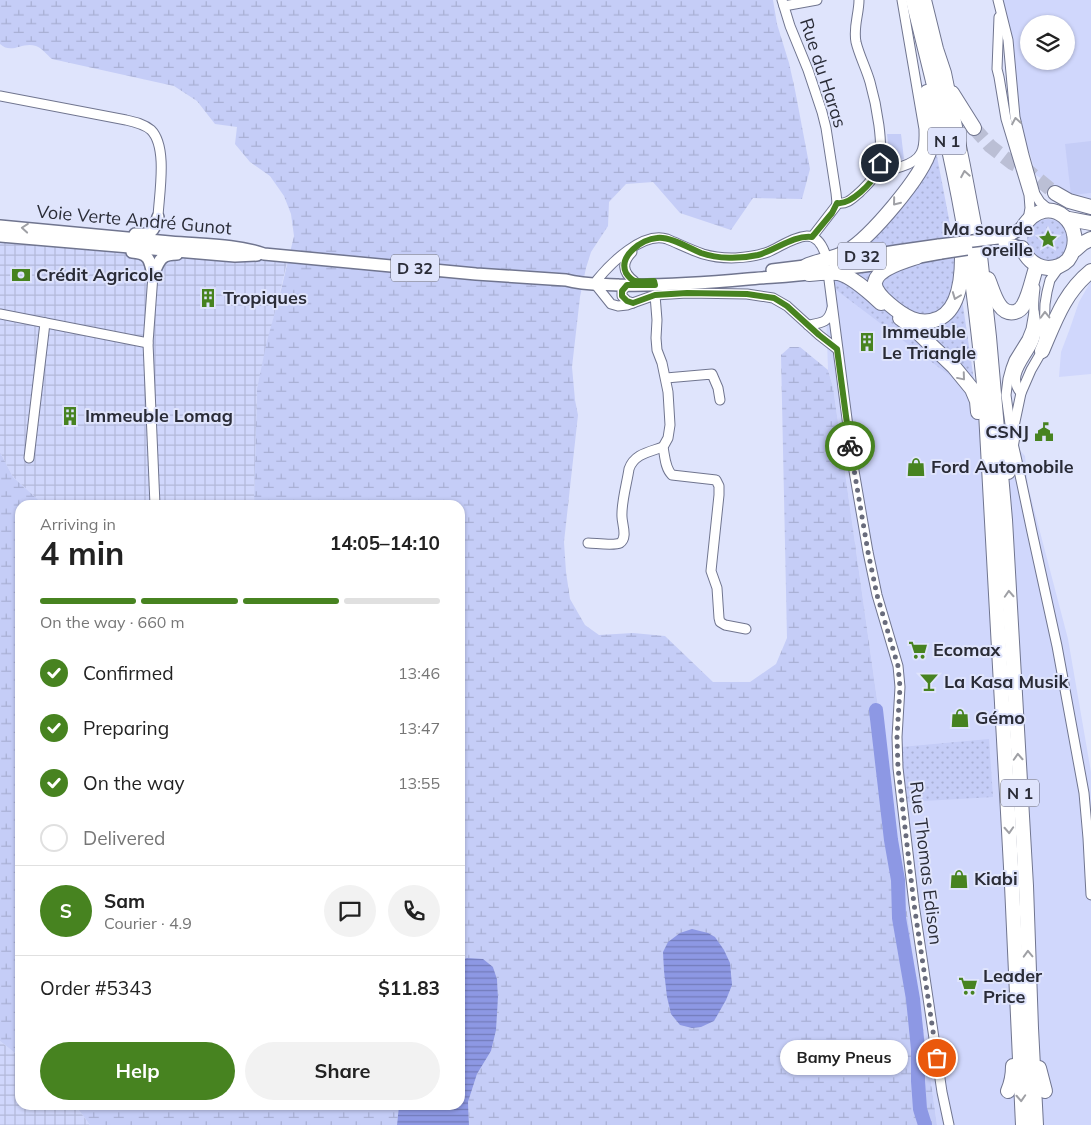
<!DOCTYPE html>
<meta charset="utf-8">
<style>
body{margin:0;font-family:Mulish,sans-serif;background:#f2f2f2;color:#222;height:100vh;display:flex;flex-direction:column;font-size:19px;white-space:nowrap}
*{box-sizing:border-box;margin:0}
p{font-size:16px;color:#767676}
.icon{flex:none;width:28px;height:28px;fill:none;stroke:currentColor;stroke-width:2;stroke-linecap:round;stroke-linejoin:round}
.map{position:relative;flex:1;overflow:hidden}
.sheet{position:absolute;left:15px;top:500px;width:450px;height:610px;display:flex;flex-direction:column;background:#fff;border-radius:15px;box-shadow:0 1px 4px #0004}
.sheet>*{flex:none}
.fabs{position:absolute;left:1020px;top:15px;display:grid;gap:10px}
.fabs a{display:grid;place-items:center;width:55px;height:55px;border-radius:50%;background:#fff;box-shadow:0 1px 4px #0004;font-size:25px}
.pin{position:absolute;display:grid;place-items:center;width:42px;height:42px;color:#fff;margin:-21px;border:2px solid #fff;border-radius:50%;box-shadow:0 1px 5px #0007}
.courier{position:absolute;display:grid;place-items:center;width:50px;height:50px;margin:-25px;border:4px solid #478320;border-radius:50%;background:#fff;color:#222;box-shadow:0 1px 6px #0007}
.bubble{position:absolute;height:35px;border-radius:18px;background:#fff;box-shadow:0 1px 4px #0004;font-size:16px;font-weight:700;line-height:35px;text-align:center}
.overview em{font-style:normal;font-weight:700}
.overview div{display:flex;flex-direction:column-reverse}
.overview{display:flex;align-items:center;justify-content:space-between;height:85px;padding:0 25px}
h1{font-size:32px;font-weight:700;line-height:38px}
.bar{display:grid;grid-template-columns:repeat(4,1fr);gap:8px 5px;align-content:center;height:60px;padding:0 25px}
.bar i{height:6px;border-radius:4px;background:#e0e0e0}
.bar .on{background:#478320}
.bar p{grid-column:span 4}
.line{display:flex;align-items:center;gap:12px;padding:0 25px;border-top:1px solid #e0e0e0}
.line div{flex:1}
.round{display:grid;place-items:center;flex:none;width:52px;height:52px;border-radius:26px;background:#f2f2f2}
ol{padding:0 25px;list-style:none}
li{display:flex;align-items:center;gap:15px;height:55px}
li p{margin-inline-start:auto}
li .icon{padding:5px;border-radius:50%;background:#478320;color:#fff;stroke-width:4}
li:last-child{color:#767676}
li i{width:28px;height:28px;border:2px solid #e0e0e0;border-radius:50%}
.button{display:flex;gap:10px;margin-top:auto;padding:10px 25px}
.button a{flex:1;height:58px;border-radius:30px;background:#478320;color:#fff;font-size:20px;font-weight:700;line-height:58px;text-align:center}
.button a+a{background:#f2f2f2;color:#222}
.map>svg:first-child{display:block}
.built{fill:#d0d7fc;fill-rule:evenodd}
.industrial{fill:url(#industrial-grid)}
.grass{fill:url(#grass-dots)}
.wetland{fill:url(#wetland-marsh)}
.garden{fill:#c5cdf7}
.water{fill:url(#water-rules)}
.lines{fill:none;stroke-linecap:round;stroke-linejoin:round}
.river{stroke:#8d98e4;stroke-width:14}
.highway-tunnel{stroke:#bbbfd5;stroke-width:14;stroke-dasharray:14 7;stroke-linecap:butt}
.minor-casing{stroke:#70758f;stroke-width:11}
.major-casing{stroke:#70758f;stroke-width:14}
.highway-casing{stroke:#70758f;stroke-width:16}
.minor{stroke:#fff;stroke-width:9}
.major{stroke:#fff;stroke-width:11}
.highway{stroke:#fff;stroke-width:14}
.major-bridge-casing{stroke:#70758f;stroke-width:14;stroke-linecap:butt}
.major-bridge{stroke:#fff;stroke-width:11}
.oneway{stroke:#9fa0a5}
.done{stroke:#696c7c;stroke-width:5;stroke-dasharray:0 9}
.route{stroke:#478320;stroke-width:6}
.labels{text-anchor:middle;stroke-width:4;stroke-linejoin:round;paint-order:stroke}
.shield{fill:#dfe4fc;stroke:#606372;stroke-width:1}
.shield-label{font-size:16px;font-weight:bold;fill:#2a2c37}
.street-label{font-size:18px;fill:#2a2c37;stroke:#dfe4fc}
.poi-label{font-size:18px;font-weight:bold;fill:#2a2c37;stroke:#dfe4fc;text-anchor:start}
</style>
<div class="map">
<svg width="1091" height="1125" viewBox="0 0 1091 1125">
<defs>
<pattern id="industrial-grid" width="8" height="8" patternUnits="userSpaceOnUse" patternTransform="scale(1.25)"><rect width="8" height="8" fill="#d0d7fc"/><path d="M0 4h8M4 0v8" fill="none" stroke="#b3b9d9"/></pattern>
<pattern id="grass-dots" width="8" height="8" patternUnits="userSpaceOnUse" patternTransform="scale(1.25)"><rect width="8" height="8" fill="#c5cdf7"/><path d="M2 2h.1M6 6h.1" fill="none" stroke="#a9b0d4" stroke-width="1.8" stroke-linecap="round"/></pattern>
<pattern id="wetland-marsh" width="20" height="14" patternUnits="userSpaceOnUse" patternTransform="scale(1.25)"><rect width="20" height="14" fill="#c5cdf7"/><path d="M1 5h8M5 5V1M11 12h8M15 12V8" fill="none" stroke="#a9b0d4"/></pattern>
<pattern id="water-rules" width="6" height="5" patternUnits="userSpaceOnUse" patternTransform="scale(1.25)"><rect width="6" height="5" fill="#8d98e4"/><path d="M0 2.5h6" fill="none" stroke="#737cba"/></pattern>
</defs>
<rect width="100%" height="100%" fill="#dfe4fc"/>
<g class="built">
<path d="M1000 0H1091V203L1069 197 1036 175 1030 154 1015 117ZM1029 24H1066V61H1029Z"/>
<path d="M825 280 950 376 977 401 1025 456 1028 486 1068 639 1091 772V1125H937L833 387 828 370Z"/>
<path d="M1091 281V374L1059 377 1061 352 1069 331 1079 302Z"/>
</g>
<g class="industrial">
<path d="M0 221 290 250 257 388 254 505H44L13 477 0 452Z"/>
<path d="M0 1041 20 1057V1105H75L90 1125H0Z"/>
</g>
<g class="grass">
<path d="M935 146 953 240 845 256 858 248 866 246 879 230Z"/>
<circle cx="1048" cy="240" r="21"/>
<path d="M937 246 940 260 956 258 977 401 950 376 835 289 816 273Z"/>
<path d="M989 739 993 797 907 802 901 747Z"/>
</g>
<g class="wetland">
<path d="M0 0H773L777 24 789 63 795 90 810 169 802 199 753 198 731 230 680 213 653 182 626 184 609 202 608 226 591 252 586 268 580 297 572 367 575 400 578 415 564 542 566 572 570 599 585 625 599 635 633 633 665 636 713 682H750L776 664 787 638 781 355 790 347H800L828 370 833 387 937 1125H469L468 1102 477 1074 491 1051 498 997 497 979 493 967 467 958 460 960V505H254L257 388 267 341 280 294 294 236 291 214 284 196 270 176 250 162 235 144 237 127 215 124 197 101 174 86 52 59C47 55 42 48 36 46 22 41 12 55 0 44Z"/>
<path d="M0 452 13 477 44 505H20V1057L0 1041Z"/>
<path d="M75 1105H399L397 1125H90Z"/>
</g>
<g class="garden">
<path d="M887 134H901L904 159 890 163Z"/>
<path d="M1091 141V193L1071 195 1065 144Z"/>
</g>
<g class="water">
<path d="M692 929 708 933 715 937 724 950 730 963 732 985 726 1000 714 1021 701 1027 692 1028 680 1025 671 1014 667 997 664 971 663 952 668 942 680 933Z"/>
<path d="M467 958 483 959 493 967 497 979 498 997 496 1030 491 1051 477 1074 468 1102 469 1125H397L399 1105H460V960Z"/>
</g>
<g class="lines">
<path class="river" d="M876 710 891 840 898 880 899 918 913 999 918 1049V1081L920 1109 925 1125"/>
<path class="highway-tunnel" d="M974 128 990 146 1012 163 1028 171 1055 193"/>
<g class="minor-casing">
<g id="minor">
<path d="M782 0 790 26 808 70 822 112 826 128 836 193 837 203 836 206 812 237"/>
<path d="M998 0 1008 40 1015 117 1024 155 1035 194 1040 202 1047 208 1053 211"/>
<path d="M784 6 817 0"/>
<path d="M999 17 997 69 999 77 1006 119 1029 195 1030 208 1028 220"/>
<path d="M0 96 126 120C135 122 144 124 151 130 168 147 159 194 158 217"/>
<path d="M878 171C890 170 915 166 921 153 925 146 924 137 924 129L902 0"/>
<path d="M837 203C847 205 853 198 860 192 867 185 875 178 878 168 885 147 876 103 870 82 866 68 859 55 856 42 853 27 859 14 859 0"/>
<path d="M632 252C622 262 622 272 634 281"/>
<path d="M153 275 148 343 155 505"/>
<path d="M597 280C611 263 643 231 667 239 679 244 691 250 703 254 723 260 748 259 768 252 780 247 793 237 807 236 817 236 822 245 825 253"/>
<path d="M829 280 853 465 868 552 877 595 898 666 900 687 897 737 898 768 914 904 942 1092 949 1125"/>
<path d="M595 284 611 304 618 306 627 305 655 295 687 293 747 294 773 298 787 306 819 335 837 349"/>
<path d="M627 285 622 291V296L627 301 633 303"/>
<path d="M655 295 657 320 656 338 657 350 662 363 668 392 670 425 668 438 663 447C665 457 665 468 672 475L716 480 719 486V495L711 571 717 588 719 618 720 622 725 625 746 629"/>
<path d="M1034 312 1031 329 1027 339 1014 360 1011 368 1008 379 1006 395 1012 439 1017 461 1032 532 1057 646 1084 793 1088 838 1091 895"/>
<path d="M0 314 148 343"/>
<path d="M808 325C821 323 829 323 832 308"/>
<path d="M666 378 712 374 718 388 720 400"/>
<path d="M1021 393C1003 373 1035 352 1036 332 1037 325 1035 318 1034 312 1033 304 1034 296 1035 288"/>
<path d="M1013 431 1021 393 1031 370 1042 351 1044 338 1045 304 1047 292 1050 280 1060 266"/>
<path d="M29 458 45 323"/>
<path d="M588 543C595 543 614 546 620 543 628 538 622 524 622 517 621 503 627 483 629 469 634 454 649 452 663 447"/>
</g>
</g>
<g class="major-casing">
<g id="major">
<path d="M0 226C57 231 114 237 170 242 202 245 235 244 264 254L476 274 566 280C583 285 601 284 619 285 662 286 705 283 748 279 771 277 794 276 817 273"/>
<path d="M135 234C151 235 154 232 158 217"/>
<path d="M0 236 235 256 257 255"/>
<path d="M998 238 1012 234 1023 227"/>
<path d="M1000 245H1013L1022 248"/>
<path d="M132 252C149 253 150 260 153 275"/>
<path d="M834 261 897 251 939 245"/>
<path d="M772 270 813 265"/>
<path d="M832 270 881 264 941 253"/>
<path d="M153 275C159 261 160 254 177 254"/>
</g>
</g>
<g class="highway-casing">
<g id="highway">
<path d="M913 0C931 73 950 146 963 220 973 277 979 335 985 394L1012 885 1023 1125"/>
<path d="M924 0 936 49 944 73 963 166 980 256 989 337 1005 520 1026 886 1031 1028 1036 1125"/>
<path d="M952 93 974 128"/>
<path d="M1055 193 1069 201 1091 207"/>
<path d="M1069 219 1091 223"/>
<path d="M1022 248C1027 259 1035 267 1048 268 1055 268 1063 265 1068 260 1091 228 1049 187 1023 227"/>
<path d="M1075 250 1083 243 1091 239"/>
<path d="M917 257C905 261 878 268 875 282 873 295 902 315 912 319 917 321 925 322 931 321 959 316 962 280 962 257"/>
<path d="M806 266C819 260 834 259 846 252 870 238 923 176 930 149 935 131 930 111 927 92"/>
<path d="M809 274C818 273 828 272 838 273 852 276 870 293 881 303"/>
<path d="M988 279C993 290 998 316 1015 312 1019 311 1022 308 1024 304 1029 295 1032 281 1035 271"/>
<path d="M900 318 911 326 954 367 972 389 977 401 978 412"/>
<path d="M1042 351C1055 321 1064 293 1091 271"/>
<path d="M1008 472V461L1012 439"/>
<path d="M1039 1068 1045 1091"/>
<path d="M1008 1091C1012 1082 1013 1076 1013 1066"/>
</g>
</g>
<use href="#minor" class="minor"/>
<use href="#major" class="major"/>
<use href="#highway" class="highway"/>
<g class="major-bridge-casing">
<g id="major-bridge">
<path d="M939 245 998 238"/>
<path d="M941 253 967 249"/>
</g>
</g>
<use href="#major-bridge" class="major-bridge"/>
</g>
<defs><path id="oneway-chevron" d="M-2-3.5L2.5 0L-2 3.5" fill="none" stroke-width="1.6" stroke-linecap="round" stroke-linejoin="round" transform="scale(1.25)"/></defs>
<g class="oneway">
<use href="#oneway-chevron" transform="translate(1016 121) rotate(-100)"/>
<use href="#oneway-chevron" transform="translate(965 174) rotate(-100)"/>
<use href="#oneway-chevron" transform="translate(896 202) rotate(129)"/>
<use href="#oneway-chevron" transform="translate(25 228) rotate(-175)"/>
<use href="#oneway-chevron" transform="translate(956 296) rotate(111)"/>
<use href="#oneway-chevron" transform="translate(1045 315) rotate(-91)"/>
<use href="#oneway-chevron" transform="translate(962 377) rotate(50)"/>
<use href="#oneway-chevron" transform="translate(1009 594) rotate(-93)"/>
<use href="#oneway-chevron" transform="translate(1018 757) rotate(-93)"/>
<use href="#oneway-chevron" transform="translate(1009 830) rotate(87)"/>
<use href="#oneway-chevron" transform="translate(1028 954) rotate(-92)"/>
<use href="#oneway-chevron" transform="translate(1021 1098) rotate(87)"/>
</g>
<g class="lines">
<path class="done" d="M850 446 868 552 877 595 898 666 900 687 897 737 898 768 914 904 937 1058"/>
<path class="route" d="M850 446 837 349 819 335 787 306 774 298 747 294 687 293 655 295 633 303 627 301 622 296V291L627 285H655L654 281C648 281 641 282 635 281 632 280 628 276 626 273 618 256 642 239 657 238 669 236 689 248 701 253 718 259 740 259 758 255 776 250 793 235 812 237L832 213 837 203C851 205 872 183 878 171 879 168 879 165 880 163"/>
</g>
<defs>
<g id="sight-bare" transform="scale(1.5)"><path d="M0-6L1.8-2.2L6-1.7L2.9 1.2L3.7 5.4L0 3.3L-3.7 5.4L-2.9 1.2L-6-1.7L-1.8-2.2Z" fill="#478320" stroke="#dfe4fc" stroke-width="2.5" paint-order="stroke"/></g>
<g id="bank-bare" transform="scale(1.5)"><path d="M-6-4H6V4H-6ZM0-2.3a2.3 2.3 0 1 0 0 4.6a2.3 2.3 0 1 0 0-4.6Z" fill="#478320" stroke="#dfe4fc" stroke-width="2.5" paint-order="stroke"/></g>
<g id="building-bare" transform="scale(1.5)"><path d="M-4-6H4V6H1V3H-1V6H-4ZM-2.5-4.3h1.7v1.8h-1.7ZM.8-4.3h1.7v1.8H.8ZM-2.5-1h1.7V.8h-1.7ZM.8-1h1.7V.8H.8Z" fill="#478320" stroke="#dfe4fc" stroke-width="2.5" paint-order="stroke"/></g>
<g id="civic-bare" transform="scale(1.5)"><path d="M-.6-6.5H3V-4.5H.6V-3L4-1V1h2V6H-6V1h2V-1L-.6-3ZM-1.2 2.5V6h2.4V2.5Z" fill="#478320" stroke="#dfe4fc" stroke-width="2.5" paint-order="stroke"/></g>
<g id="shop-bare" transform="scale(1.5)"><path d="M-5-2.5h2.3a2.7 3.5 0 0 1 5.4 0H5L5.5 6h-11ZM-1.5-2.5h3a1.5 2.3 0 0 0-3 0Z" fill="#478320" stroke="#dfe4fc" stroke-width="2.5" paint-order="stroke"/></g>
<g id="supermarket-bare" transform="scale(1.5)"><path d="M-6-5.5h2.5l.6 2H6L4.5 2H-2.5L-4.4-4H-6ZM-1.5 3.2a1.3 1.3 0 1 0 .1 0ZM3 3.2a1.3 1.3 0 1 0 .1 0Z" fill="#478320" stroke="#dfe4fc" stroke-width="2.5" paint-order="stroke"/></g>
<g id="bar-bare" transform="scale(1.5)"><path d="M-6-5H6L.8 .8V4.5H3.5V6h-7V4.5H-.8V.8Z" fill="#478320" stroke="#dfe4fc" stroke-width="2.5" paint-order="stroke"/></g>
</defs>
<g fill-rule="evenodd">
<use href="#sight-bare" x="1048" y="239"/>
<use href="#bank-bare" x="21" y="275"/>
<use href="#building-bare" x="208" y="298"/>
<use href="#building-bare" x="867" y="342"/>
<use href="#building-bare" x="70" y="416"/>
<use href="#civic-bare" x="1044" y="432"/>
<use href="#shop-bare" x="916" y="467"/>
<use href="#supermarket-bare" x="918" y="650"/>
<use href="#bar-bare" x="929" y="682"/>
<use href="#shop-bare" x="960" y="718"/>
<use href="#shop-bare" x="959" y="879"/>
<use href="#supermarket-bare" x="968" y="986"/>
</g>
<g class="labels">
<g class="shield">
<rect x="928" y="127.5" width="38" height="27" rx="4"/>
<rect x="838" y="242.5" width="48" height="27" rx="4"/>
<rect x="391" y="254.5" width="48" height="27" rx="4"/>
<rect x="1001" y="779.5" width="38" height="27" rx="4"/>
</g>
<g class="shield-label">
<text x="947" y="147">N 1</text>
<text x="862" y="262">D 32</text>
<text x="415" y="274">D 32</text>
<text x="1020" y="799">N 1</text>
</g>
<g class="street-label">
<text transform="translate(823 73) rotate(72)" y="6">Rue du Haras</text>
<text transform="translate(134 220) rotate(5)" y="6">Voie Verte André Gunot</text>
<text transform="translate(926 863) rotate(83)" y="6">Rue Thomas Edison</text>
</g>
<g class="poi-label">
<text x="1033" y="235" text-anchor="end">Ma sourde<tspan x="1033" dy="21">oreille</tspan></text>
<text x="36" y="281">Crédit Agricole</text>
<text x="223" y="304">Tropiques</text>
<text x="882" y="338">Immeuble<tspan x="882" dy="21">Le Triangle</tspan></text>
<text x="85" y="422">Immeuble Lomag</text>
<text x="1029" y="438" text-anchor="end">CSNJ</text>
<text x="931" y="473">Ford Automobile</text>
<text x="933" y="656">Ecomax</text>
<text x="944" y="688">La Kasa Musik</text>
<text x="975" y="724">Gémo</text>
<text x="974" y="885">Kiabi</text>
<text x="983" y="982">Leader<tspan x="983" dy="21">Price</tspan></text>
</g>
</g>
</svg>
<div class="fabs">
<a><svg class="icon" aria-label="layers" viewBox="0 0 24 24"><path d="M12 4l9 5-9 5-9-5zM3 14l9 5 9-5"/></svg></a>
</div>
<div class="pin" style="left:937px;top:1058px;background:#ea580c"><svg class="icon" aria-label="bag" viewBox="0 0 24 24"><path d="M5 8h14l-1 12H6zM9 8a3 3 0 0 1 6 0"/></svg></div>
<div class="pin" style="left:880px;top:163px;background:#1f2937"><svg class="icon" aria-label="home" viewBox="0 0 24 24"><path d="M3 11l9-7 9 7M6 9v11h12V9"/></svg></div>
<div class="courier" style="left:850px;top:446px"><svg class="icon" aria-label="bike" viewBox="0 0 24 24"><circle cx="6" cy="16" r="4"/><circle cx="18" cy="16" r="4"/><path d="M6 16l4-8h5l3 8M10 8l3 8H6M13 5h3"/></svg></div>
<div class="bubble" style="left:780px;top:1040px;width:128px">Bamy Pneus</div>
<section class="sheet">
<div class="overview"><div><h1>4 min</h1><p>Arriving in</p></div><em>14:05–14:10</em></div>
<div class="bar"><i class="on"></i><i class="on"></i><i class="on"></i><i></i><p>On the way · 660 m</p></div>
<ol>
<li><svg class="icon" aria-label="check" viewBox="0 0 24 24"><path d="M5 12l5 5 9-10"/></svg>Confirmed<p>13:46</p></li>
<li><svg class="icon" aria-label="check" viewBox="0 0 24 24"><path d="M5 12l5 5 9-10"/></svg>Preparing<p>13:47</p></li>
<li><svg class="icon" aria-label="check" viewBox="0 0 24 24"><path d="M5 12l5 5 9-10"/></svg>On the way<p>13:55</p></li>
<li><i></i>Delivered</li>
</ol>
<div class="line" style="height:90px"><b class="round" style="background:#478320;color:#fff">S</b><div><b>Sam</b><p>Courier · 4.9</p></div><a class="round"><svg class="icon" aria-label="chat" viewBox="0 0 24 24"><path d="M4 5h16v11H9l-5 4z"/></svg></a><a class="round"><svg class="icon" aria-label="phone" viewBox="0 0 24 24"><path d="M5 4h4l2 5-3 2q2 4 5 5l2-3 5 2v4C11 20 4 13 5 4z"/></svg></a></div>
<div class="line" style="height:65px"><div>Order #5343</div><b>$11.83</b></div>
<div class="button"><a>Help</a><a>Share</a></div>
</section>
</div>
